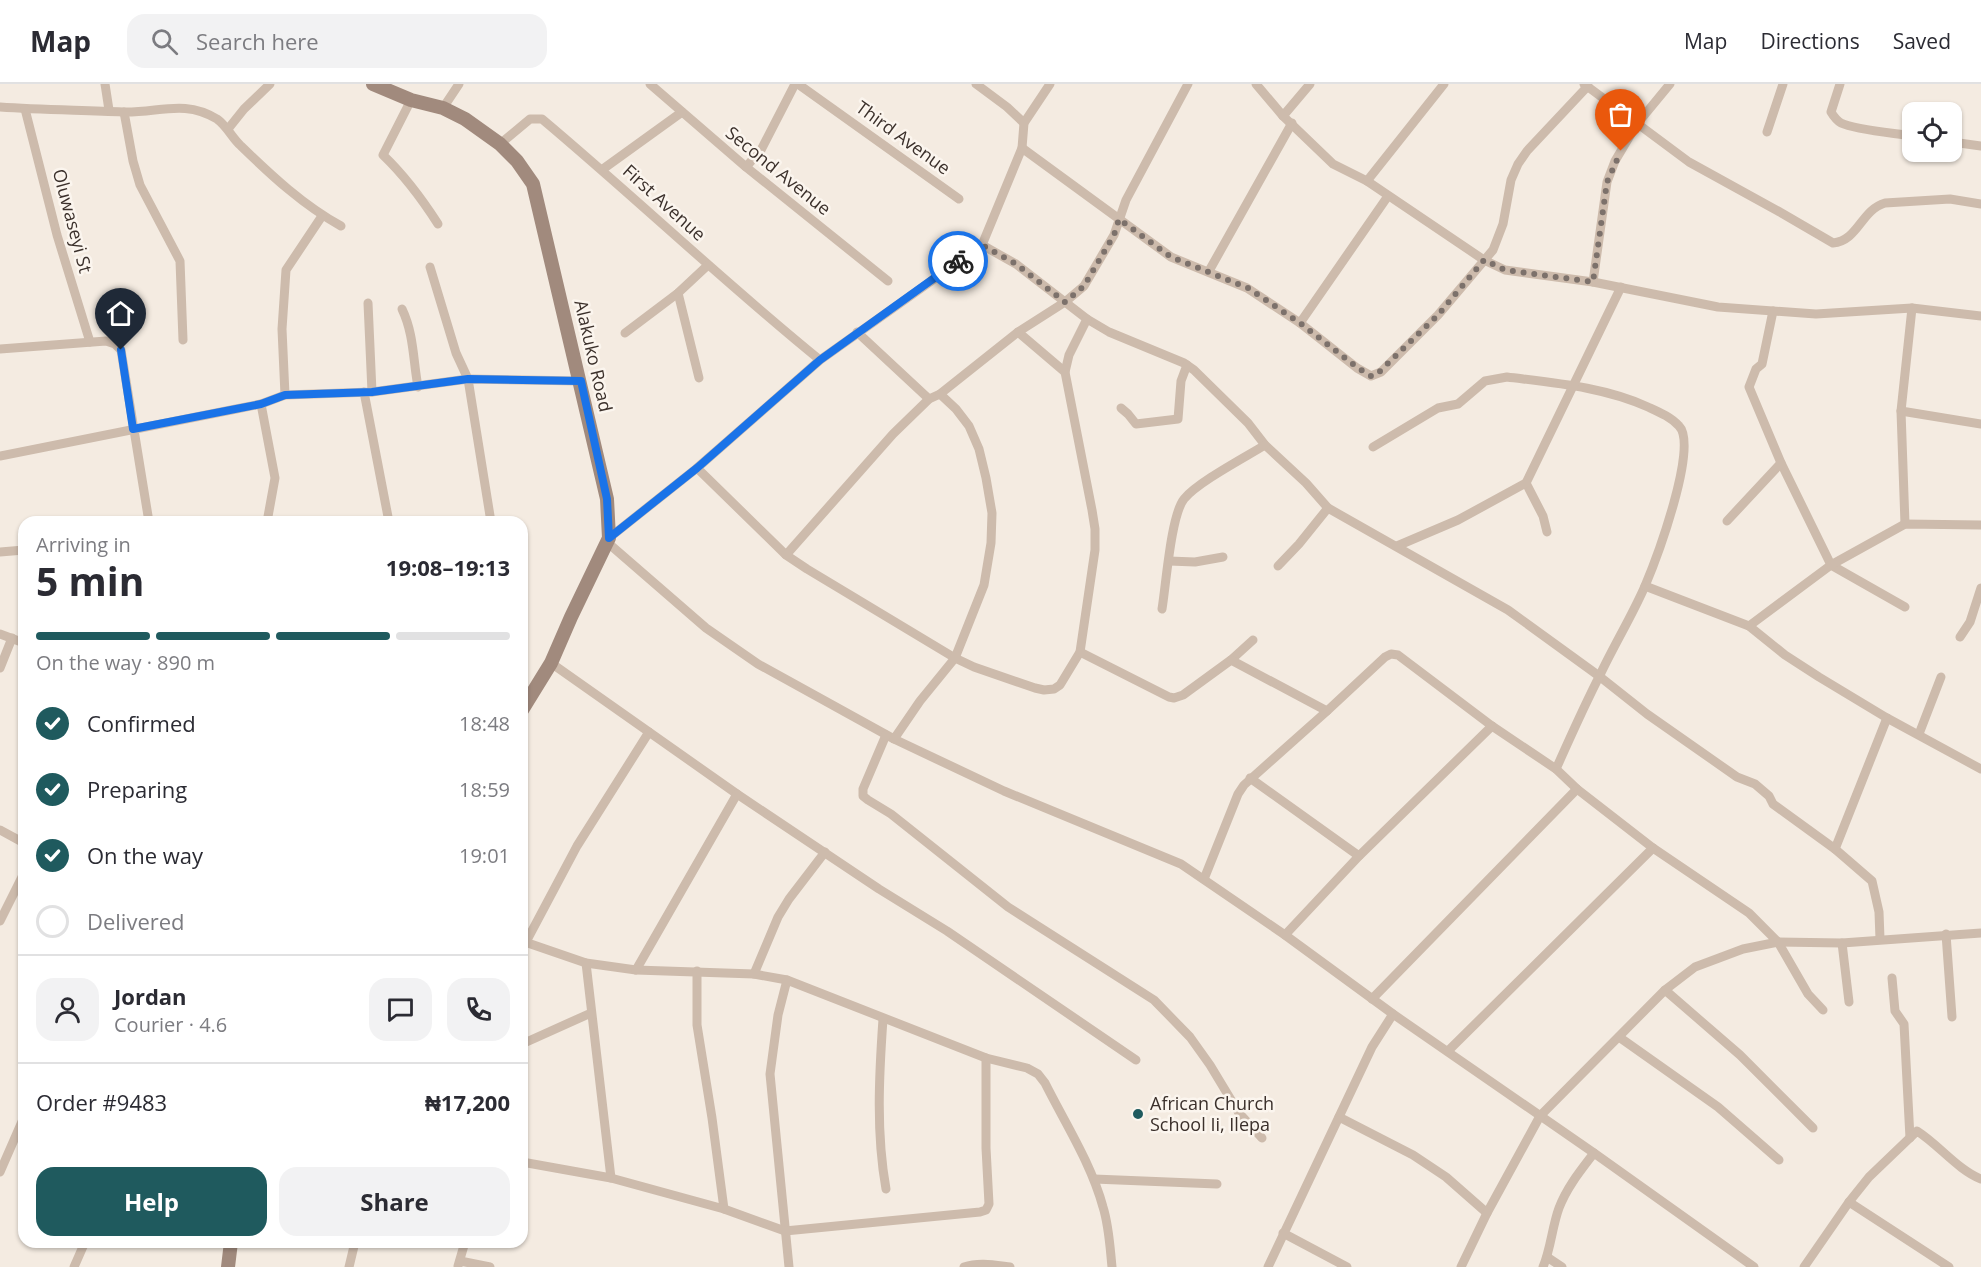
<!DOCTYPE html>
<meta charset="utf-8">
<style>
body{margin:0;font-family:"Open Sans",sans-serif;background:#f2f2f3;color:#2b2b33;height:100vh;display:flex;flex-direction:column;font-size:22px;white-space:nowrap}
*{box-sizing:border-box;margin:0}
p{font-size:20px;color:#7c7c81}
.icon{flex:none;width:33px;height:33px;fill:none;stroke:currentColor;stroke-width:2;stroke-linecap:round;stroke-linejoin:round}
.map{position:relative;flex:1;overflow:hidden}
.panel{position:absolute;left:18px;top:432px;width:510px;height:732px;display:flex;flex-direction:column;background:#fff;border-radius:18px;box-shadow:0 2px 4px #0004}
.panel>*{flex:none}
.controls{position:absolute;left:1902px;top:18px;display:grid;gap:12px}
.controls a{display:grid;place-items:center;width:60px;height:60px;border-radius:12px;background:#fff;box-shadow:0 2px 4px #0004;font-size:30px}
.pin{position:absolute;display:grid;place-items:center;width:51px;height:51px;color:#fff;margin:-62px -26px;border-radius:50% 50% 50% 0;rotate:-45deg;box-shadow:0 0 6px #0007}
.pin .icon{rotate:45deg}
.courier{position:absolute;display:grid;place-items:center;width:60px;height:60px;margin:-30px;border:4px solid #1a73e8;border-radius:50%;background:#fff;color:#222;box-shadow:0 2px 8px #0007}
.head em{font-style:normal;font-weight:700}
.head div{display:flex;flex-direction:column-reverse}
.head{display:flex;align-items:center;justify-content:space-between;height:102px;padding:0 18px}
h1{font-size:39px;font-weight:700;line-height:45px}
.bar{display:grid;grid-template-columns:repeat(4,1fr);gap:9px 6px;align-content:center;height:72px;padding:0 18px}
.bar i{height:8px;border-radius:4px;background:#e1e1e2}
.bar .active{background:#1f5a5e}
.bar p{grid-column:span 4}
.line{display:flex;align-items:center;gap:15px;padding:0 18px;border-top:2px solid #e1e1e2}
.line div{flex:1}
.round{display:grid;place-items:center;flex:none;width:63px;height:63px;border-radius:18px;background:#f2f2f3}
ol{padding:0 18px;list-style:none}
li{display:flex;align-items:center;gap:18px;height:66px}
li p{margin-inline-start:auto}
li .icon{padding:6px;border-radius:50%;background:#1f5a5e;color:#fff;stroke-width:4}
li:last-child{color:#7c7c81}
li i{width:33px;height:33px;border:3px solid #e1e1e2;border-radius:50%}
.action{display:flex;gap:12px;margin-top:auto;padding:12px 18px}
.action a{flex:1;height:69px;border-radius:18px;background:#1f5a5e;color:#fff;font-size:24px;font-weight:700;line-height:69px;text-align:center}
.action a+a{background:#f2f2f3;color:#2b2b33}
header{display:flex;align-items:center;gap:36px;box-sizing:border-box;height:84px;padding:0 30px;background:#fff;border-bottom:2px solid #e1e1e2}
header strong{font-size:28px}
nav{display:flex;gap:33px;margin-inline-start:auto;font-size:21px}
.search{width:420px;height:54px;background:#f2f2f3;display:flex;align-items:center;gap:15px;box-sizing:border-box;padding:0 21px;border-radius:18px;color:#7c7c81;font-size:22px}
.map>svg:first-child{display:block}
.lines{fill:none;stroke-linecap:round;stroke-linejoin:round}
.street{stroke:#cdbbac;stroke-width:9}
.secondary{stroke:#a18a7d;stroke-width:14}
.done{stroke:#7c716b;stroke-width:6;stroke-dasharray:0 10.8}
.route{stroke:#1a73e8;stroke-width:8}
.poi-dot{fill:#1f5a5e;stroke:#fbf5ee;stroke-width:2}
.labels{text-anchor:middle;stroke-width:5;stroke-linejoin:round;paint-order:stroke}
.street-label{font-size:18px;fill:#3b302b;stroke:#fbf5ee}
.poi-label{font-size:18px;fill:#3b302b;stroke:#fbf5ee;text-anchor:start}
</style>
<header>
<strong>Map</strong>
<div class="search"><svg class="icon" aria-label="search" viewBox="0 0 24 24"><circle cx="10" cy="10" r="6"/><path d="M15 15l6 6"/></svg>Search here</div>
<nav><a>Map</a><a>Directions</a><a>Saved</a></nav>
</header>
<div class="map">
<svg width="1981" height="1183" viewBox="0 0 1981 1183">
<rect width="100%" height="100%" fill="#f4ebe1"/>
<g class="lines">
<g class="street">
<path d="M105 0 109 26"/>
<path d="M650 0 746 83 888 197"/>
<path d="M798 0 959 115"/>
<path d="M976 0 1007 23 1024 39"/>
<path d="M1256 0 1283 32 1333 80 1367 97 1484 176 1505 186 1593 198 1718 223 1816 230 1912 224 1981 232"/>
<path d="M1584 0 1689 78 1778 127 1833 159C1858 157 1861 126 1885 119L1950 115 1981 120"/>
<path d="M1840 0 1831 28C1834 33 1836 36 1841 39 1856 46 1894 49 1912 52"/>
<path d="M411 16 383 71C405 92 422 115 438 140"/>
<path d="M0 23C41 26 82 26 123 28 159 29 184 15 217 35 227 42 232 54 241 62 272 92 303 121 341 142"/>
<path d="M443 24 459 0"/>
<path d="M25 25 57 151 90 258"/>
<path d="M124 28 133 77 140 101 180 177 183 256"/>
<path d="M1283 32 1310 0"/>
<path d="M228 45 244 25 270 0"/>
<path d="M1767 48 1783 0"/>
<path d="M1952 58 1981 62"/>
<path d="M500 60 530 35H542C636 114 725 199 820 276"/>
<path d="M1022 64 1171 173 1247 204 1300 239 1357 284 1371 292 1381 288 1438 231 1493 166 1503 140 1511 96 1518 80 1527 67 1588 2"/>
<path d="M746 83 761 66 795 0"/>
<path d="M603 85 682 28"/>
<path d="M1367 97 1444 0"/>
<path d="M982 161 1016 180 1087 235 1109 248 1184 279 1194 286 1248 339 1265 361 1306 399 1328 424 1508 526 1599 592 1647 630 1737 693 1755 700 1769 712 1773 720 1835 765 1872 797 1879 828 1880 855"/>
<path d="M430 183 456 269 468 295 491 438"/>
<path d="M1209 187 1292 39"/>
<path d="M1593 198 1607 98 1615 77 1637 40 1670 0"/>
<path d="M678 209 699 294"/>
<path d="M368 219 372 308"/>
<path d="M402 225C414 250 413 276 418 303"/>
<path d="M1773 227 1762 280 1756 285 1749 303 1781 379 1831 481 1905 523"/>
<path d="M1300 239 1388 112"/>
<path d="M857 248 929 315"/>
<path d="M1018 248 1065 288"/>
<path d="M625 249 678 209 708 181"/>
<path d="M0 265 106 257 115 260 121 266 149 438"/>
<path d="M364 308 389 438"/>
<path d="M285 311 282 245 286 186 322 132"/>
<path d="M261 320 275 394 267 438"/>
<path d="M1121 324 1128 330 1136 340 1178 335 1181 297 1187 281"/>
<path d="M1901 327 1981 340"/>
<path d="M1373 363 1438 324 1458 320 1485 297 1507 293C1555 299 1604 303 1648 323 1659 328 1671 333 1679 342 1699 362 1656 476 1645 502 1632 532 1614 561 1600 591 1584 622 1570 654 1556 685"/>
<path d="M0 372 236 325 261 320 285 311 372 308 468 295 581 297"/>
<path d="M697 384 786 471 807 485 955 574 974 583 1035 604 1044 606 1054 605 1060 601 1080 568 1095 466V445L1092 426 1065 288 1069 271 1087 235"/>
<path d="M1526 399 1543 432 1547 448"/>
<path d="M1727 437 1781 379"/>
<path d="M1905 440 1901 327 1912 224"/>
<path d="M609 454 697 384 820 276 982 161 1022 64 1024 39 1050 0"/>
<path d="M608 459 706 544 758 580 894 655 1004 707 1181 780 1285 851 1393 930 1594 1069 1754 1183"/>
<path d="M1397 462 1458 436 1526 399 1621 203"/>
<path d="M0 468 24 466"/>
<path d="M786 471 893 350 929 315 940 310 1018 248 1065 218 1084 202 1114 151 1126 116 1188 0"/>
<path d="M1169 477 1195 478 1223 473"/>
<path d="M1278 482 1299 460 1328 424"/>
<path d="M1645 502 1749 542 1785 571 1819 593 1887 634 1981 685"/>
<path d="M1162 525C1166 501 1171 431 1184 415 1198 398 1244 374 1265 361"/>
<path d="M1749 542 1831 481 1905 440 1981 441"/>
<path d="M0 550 24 559"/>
<path d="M1960 553 1970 538 1981 504"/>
<path d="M1080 568 1169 613 1174 614 1183 611 1231 576 1253 556"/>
<path d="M1231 576 1327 627"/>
<path d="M551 579 737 710 879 805 947 847 1136 976"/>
<path d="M0 584 12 554"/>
<path d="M1919 650 1941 593"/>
<path d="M886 651 863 705V712L868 716 891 730 1008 823 1154 916 1190 953 1210 981 1239 1029 1262 1054"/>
<path d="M894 655 920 617 955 574 984 501 991 459 992 429 986 394 979 365 969 342 956 325 940 310"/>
<path d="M1250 694 1359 772"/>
<path d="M0 746 24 759"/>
<path d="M1835 765 1887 634"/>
<path d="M1204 795 1238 710 1244 701 1327 627 1385 573 1391 570 1398 571 1492 642 1556 685 1577 705 1653 764 1749 829 1778 858 1808 910 1823 926"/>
<path d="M0 837 24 789"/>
<path d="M1946 850 1952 933"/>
<path d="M1285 851 1359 772 1492 642"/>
<path d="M522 857 586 879 636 886 754 890 787 896 986 974 1027 984 1038 990 1045 999C1065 1039 1091 1079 1103 1123 1109 1142 1110 1163 1112 1183"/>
<path d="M526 858 577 762 649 648"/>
<path d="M1842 859 1849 918"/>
<path d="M586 879 611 1094"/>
<path d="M636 886 737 710"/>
<path d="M697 887V941L712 1034 724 1125"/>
<path d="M754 890 778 833 789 815 825 768"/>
<path d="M1892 894 1895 927 1904 940 1910 1054"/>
<path d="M787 896 778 931 770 990 789 1183"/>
<path d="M1665 906 1740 971 1813 1044"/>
<path d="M1372 915 1577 705"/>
<path d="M883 935C879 992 876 1049 886 1105"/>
<path d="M1619 953 1718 1023 1779 1076"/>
<path d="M522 960 591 929"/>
<path d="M1448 967 1653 764"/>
<path d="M1339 1033 1413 1071 1446 1093 1487 1129"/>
<path d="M522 1078 611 1094 724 1125 785 1147 980 1128 986 1126 989 1120 986 1064V974"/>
<path d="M0 1088 24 1033"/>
<path d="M1094 1095 1217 1100"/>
<path d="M1849 1118 1949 1183"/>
<path d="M1283 1149 1347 1183"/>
<path d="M1547 1173 1562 1183"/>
<path d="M460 1177 490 1183"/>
<path d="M458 1182 465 1158"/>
<path d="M74 1183 85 1158"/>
<path d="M349 1183 355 1158"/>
<path d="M964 1183C979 1178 994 1181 1010 1183"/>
<path d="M1268 1183 1372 963 1393 930"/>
<path d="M1461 1183 1487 1129 1540 1032 1665 906 1695 883 1743 865 1778 858 1842 859 1981 849"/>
<path d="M1543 1183C1551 1164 1552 1143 1559 1124 1567 1103 1581 1086 1594 1069"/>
<path d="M1804 1183 1849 1118 1869 1093 1917 1047C1939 1061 1958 1086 1981 1095"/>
</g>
<g class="secondary">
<path d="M373 0 411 16 443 24 465 35 500 60 517 77 533 100 607 415 609 454 571 533 551 579 522 626"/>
<path d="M228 1183 231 1158"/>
</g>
</g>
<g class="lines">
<path class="done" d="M958 177 982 161 1016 180 1065 218 1084 202 1114 151 1119 135 1171 173 1248 204 1300 239 1358 284 1371 292 1376 291 1438 231 1484 176 1505 186 1593 198 1607 98 1621 67"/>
<path class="route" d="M121 266 133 345 261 320 285 311 372 308 468 295 581 297 607 415 609 454 697 384 820 276 958 177"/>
</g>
<circle class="poi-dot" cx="1138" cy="1030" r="6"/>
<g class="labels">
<g class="street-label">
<text transform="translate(903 54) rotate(36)" y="6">Third Avenue</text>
<text transform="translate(778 87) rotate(39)" y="6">Second Avenue</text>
<text transform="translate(664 119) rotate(42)" y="6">First Avenue</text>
<text transform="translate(72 137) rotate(75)" y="6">Oluwaseyi St</text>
<text transform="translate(593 272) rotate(77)" y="6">Alakuko Road</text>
</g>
<g class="poi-label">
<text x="1150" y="1026">African Church<tspan x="1150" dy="21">School Ii, Ilepa</tspan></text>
</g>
</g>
</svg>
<div class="controls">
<a><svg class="icon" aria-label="locate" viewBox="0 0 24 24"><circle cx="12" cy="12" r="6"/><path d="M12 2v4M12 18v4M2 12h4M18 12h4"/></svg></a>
</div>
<div class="pin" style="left:1621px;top:67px;background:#ea580c"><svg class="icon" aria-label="bag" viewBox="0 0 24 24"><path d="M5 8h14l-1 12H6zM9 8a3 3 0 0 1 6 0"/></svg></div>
<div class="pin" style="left:121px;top:266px;background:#1f2937"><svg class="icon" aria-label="home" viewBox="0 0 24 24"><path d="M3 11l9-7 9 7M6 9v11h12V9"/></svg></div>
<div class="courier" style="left:958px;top:177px"><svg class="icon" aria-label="bike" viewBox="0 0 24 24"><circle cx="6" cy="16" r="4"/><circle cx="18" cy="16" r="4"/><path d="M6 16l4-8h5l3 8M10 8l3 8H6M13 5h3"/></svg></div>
<section class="panel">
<div class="head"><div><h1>5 min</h1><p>Arriving in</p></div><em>19:08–19:13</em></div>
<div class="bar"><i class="active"></i><i class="active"></i><i class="active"></i><i></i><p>On the way · 890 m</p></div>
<ol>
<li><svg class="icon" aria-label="check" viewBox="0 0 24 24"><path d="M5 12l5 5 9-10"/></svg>Confirmed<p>18:48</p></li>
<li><svg class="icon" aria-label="check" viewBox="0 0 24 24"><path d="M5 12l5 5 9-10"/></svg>Preparing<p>18:59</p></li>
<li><svg class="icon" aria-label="check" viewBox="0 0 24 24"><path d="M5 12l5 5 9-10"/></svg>On the way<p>19:01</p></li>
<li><i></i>Delivered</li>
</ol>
<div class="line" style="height:108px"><a class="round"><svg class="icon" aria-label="person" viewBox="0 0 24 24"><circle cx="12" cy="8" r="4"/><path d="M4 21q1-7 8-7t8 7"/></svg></a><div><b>Jordan</b><p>Courier · 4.6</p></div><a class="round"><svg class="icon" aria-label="chat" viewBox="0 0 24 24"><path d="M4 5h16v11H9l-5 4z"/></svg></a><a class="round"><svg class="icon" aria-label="phone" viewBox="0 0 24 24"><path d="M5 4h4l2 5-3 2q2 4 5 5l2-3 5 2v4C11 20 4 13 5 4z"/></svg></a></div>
<div class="line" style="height:78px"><div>Order #9483</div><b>₦17,200</b></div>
<div class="action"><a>Help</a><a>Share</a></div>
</section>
</div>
